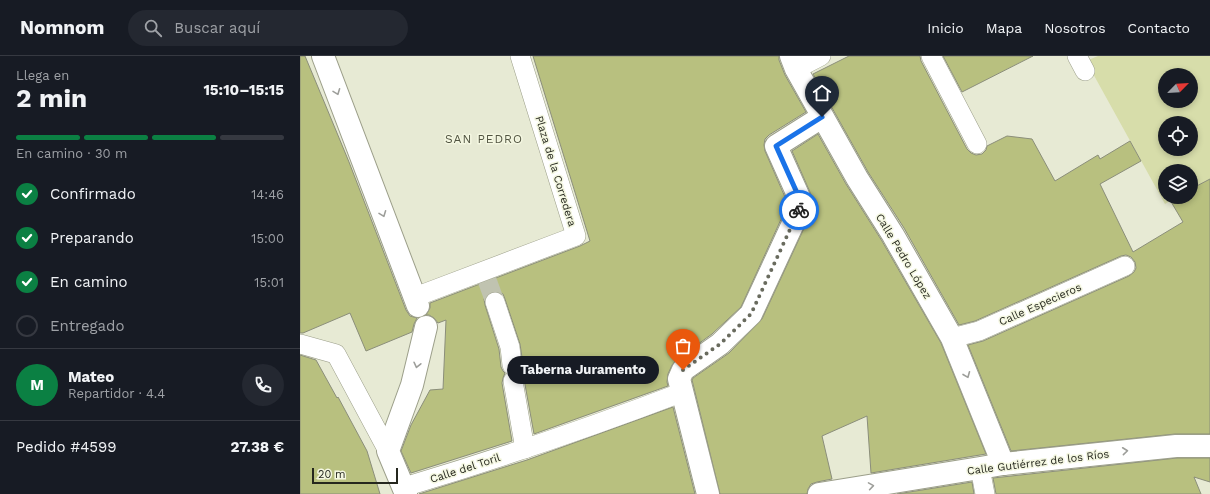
<!DOCTYPE html>
<html lang="es">
<meta charset="utf-8">
<style>
body{margin:0;font-family:"Work Sans",sans-serif;background:#242831;color:#f1f3f6;height:100vh;display:flex;flex-direction:column;font-size:15px;white-space:nowrap}
*{box-sizing:border-box;margin:0}
p{font-size:13px;color:#9ea1a6}
.icon{flex:none;width:22px;height:22px;fill:none;stroke:currentColor;stroke-width:2;stroke-linecap:round;stroke-linejoin:round}
.map{position:relative;flex:1;overflow:hidden}
.side{display:flex;flex-direction:column;background:#171b24;width:300px}
.side>*{flex:none}
.needle{width:26px;rotate:66deg}
.fabs{position:absolute;left:858px;top:12px;display:grid;gap:8px}
.fabs a{display:grid;place-items:center;width:40px;height:40px;border-radius:50%;background:#171b24;box-shadow:0 2px 6px #0003;font-size:20px}
.scale{position:absolute;left:12px;bottom:10px;width:86px;box-sizing:border-box;padding-left:4px;border:2px solid #25271e;border-top:0;font-size:11px;line-height:14px;white-space:nowrap;color:#25271e;-webkit-text-stroke:3px #f4f7e1;paint-order:stroke}
.pin{position:absolute;display:grid;place-items:center;width:34px;height:34px;color:#fff;margin:-41px -17px;border-radius:50% 50% 50% 0;rotate:-45deg;box-shadow:0 0 4px #0007}
.pin .icon{rotate:45deg}
.courier{position:absolute;display:grid;place-items:center;width:40px;height:40px;margin:-20px;border:3px solid #1a73e8;border-radius:50%;background:#fff;color:#222;box-shadow:0 1px 5px #0007}
.bubble{position:absolute;height:28px;border-radius:14px;background:#171b24;box-shadow:0 2px 6px #0003;font-size:13px;font-weight:700;line-height:28px;text-align:center}
.head em{font-style:normal;font-weight:700}
.head div{display:flex;flex-direction:column-reverse}
.head{display:flex;align-items:center;justify-content:space-between;height:68px;padding:0 16px}
h1{font-size:26px;font-weight:700;line-height:30px}
.bar{display:grid;grid-template-columns:repeat(4,1fr);gap:6px 4px;align-content:center;height:48px;padding:0 16px}
.bar i{height:5px;border-radius:3px;background:#363941}
.bar .on{background:#0b8043}
.bar p{grid-column:span 4}
.line{display:flex;align-items:center;gap:10px;padding:0 16px;border-top:1px solid #363941}
.line div{flex:1}
.round{display:grid;place-items:center;flex:none;width:42px;height:42px;border-radius:21px;background:#242831}
ol{padding:0 16px;list-style:none}
li{display:flex;align-items:center;gap:12px;height:44px}
li p{margin-inline-start:auto}
li .icon{padding:4px;border-radius:50%;background:#0b8043;color:#fff;stroke-width:4}
li:last-child{color:#9ea1a6}
li i{width:22px;height:22px;border:2px solid #363941;border-radius:50%}
header{display:flex;align-items:center;gap:24px;box-sizing:border-box;height:56px;padding:0 20px;background:#171b24;border-bottom:1px solid #363941}
header strong{font-size:19px}
nav{display:flex;gap:22px;margin-inline-start:auto;font-size:14px}
.search{width:280px;height:36px;background:#242831;display:flex;align-items:center;gap:10px;box-sizing:border-box;padding:0 14px;border-radius:22px;color:#9ea1a6;font-size:15px}
main{display:flex;flex:1;min-height:0}
.map>svg:first-child{display:block}
.green{fill:#d7ddaa;fill-rule:evenodd}
.building{fill:#b8c07f;stroke:#8b8e7a}
.lines{fill:none;stroke-linecap:round;stroke-linejoin:round}
.pedestrian-tunnel{stroke:#c0c3b0;stroke-width:19;stroke-dasharray:19 10;stroke-linecap:butt}
.pedestrian-casing{stroke:#9c9f8a;stroke-width:20}
.minor-casing{stroke:#9c9f8a;stroke-width:24}
.pedestrian{stroke:#fff;stroke-width:19}
.minor{stroke:#fff;stroke-width:22}
.oneway{stroke:#9d9e9a}
.done{stroke:#696b5e;stroke-width:4;stroke-dasharray:0 7.2}
.route{stroke:#1a73e8;stroke-width:5}
.labels{text-anchor:middle;stroke-width:3;stroke-linejoin:round;paint-order:stroke}
.street-label{font-size:11px;fill:#25271e;stroke:#f4f7e1}
.neighbourhood-label{font-size:12px;letter-spacing:1px;fill:#525542;stroke:#f4f7e1}
</style>
<header>
<strong>Nomnom</strong>
<div class="search"><svg class="icon" aria-label="search" viewBox="0 0 24 24"><circle cx="10" cy="10" r="6"/><path d="M15 15l6 6"/></svg>Buscar aquí</div>
<nav><a>Inicio</a><a>Mapa</a><a>Nosotros</a><a>Contacto</a></nav>
</header>
<main>
<section class="side">
<div class="head"><div><h1>2 min</h1><p>Llega en</p></div><em>15:10–15:15</em></div>
<div class="bar"><i class="on"></i><i class="on"></i><i class="on"></i><i></i><p>En camino · 30 m</p></div>
<ol>
<li><svg class="icon" aria-label="check" viewBox="0 0 24 24"><path d="M5 12l5 5 9-10"/></svg>Confirmado<p>14:46</p></li>
<li><svg class="icon" aria-label="check" viewBox="0 0 24 24"><path d="M5 12l5 5 9-10"/></svg>Preparando<p>15:00</p></li>
<li><svg class="icon" aria-label="check" viewBox="0 0 24 24"><path d="M5 12l5 5 9-10"/></svg>En camino<p>15:01</p></li>
<li><i></i>Entregado</li>
</ol>
<div class="line" style="height:72px"><b class="round" style="background:#0b8043;color:#fff">M</b><div><b>Mateo</b><p>Repartidor · 4.4</p></div><a class="round"><svg class="icon" aria-label="phone" viewBox="0 0 24 24"><path d="M5 4h4l2 5-3 2q2 4 5 5l2-3 5 2v4C11 20 4 13 5 4z"/></svg></a></div>
<div class="line" style="height:52px"><div>Pedido #4599</div><b>27.38 €</b></div>
</section>
<div class="map">
<svg width="910" height="438" viewBox="0 0 910 438">
<rect width="100%" height="100%" fill="#e7ead4"/>
<path class="green" d="M798 0H910V123L891 133V115H865V141H876L865 148 786 5ZM865 19H891V45H865ZM865 67H891V93H865Z"/>
<g class="building">
<path d="M0 0H5L25 48 49 106 106 254 110 260 117 262 114 268 112 276 66 295 50 257 3 277H0Z"/>
<path d="M233 0H479V4L485 19 506 56 469 79 465 83 464 89 465 95 488 148 441 251 412 278 376 304 372 309 368 318 367 326 368 330 234 378 224 323 220 317 222 313 223 308 220 288 205 243 203 238 197 235H192L187 238 184 243 185 249 199 293 201 311 203 315 205 317 203 322 202 327 212 385 111 417 101 395 111 369 130 334 143 333 146 264 138 267 134 262 129 259H126L130 252V247L280 190 290 185Z"/>
<path d="M549 0H620L621 5 667 93 671 97 676 99 682 98 686 94 687 90 707 80 732 83 755 125 798 99 800 103 830 85 841 105 800 128 833 196 883 166 870 144 876 141H891V133L910 123V378H875L711 395 668 289 683 285 829 220 834 216 836 212 835 206 831 201 826 199 821 200 675 265 659 269 604 172 568 116 513 18Z"/>
<path d="M643 0H733L662 36Z"/>
<path d="M518 78 546 128 582 185 641 287 686 398 571 417 567 360 522 380 532 423 517 426 511 428 508 433 507 438H420L392 324 393 322 429 297 462 263 513 153 514 148 513 143 492 95Z"/>
<path d="M0 299 16 304 37 342 38 341 67 395 80 438H0Z"/>
<path d="M373 351 395 438H119L227 404Z"/>
<path d="M877 402H910V426L894 421 901 438H696L693 422Z"/>
<path d="M672 426 674 438H597Z"/>
</g>
<g class="lines">
<path class="pedestrian-tunnel" d="M187 224 195 246"/>
<g class="pedestrian-casing">
<g id="pedestrian">
<path d="M631 0 677 88"/>
<path d="M777 0 785 15"/>
<path d="M496 13 521 0"/>
<path d="M115 241 276 180 220 0"/>
<path d="M195 246 210 291 212 309"/>
<path d="M652 282 679 275 825 210"/>
<path d="M0 288 36 298 88 395"/>
<path d="M213 325 225 393"/>
<path d="M680 412 685 438"/>
<path d="M104 431C198 403 291 371 383 336"/>
</g>
</g>
<g class="minor-casing">
<g id="minor">
<path d="M23 0 118 250"/>
<path d="M491 0 496 13 557 122 593 179 652 282 703 408"/>
<path d="M106 438 88 395 112 329 126 271"/>
<path d="M408 438 379 323 383 314 420 288 451 258 502 148 476 90 522 61"/>
<path d="M519 438 680 412 703 408 876 390H910"/>
</g>
</g>
<use href="#pedestrian" class="pedestrian"/>
<use href="#minor" class="minor"/>
</g>
<defs><path id="oneway-chevron" d="M-2-3.5L2.5 0L-2 3.5" fill="none" stroke-width="1.6" stroke-linecap="round" stroke-linejoin="round"/></defs>
<g class="oneway">
<use href="#oneway-chevron" transform="translate(37 36) rotate(69)"/>
<use href="#oneway-chevron" transform="translate(83 158) rotate(69)"/>
<use href="#oneway-chevron" transform="translate(117 309) rotate(103)"/>
<use href="#oneway-chevron" transform="translate(667 319) rotate(68)"/>
<use href="#oneway-chevron" transform="translate(825 395) rotate(-6)"/>
<use href="#oneway-chevron" transform="translate(571 430) rotate(-9)"/>
</g>
<g class="lines">
<path class="done" d="M383 314 420 288 451 258 499 154"/>
<path class="route" d="M499 154 502 148 476 90 522 61"/>
</g>
<g class="labels">
<g class="street-label">
<text transform="translate(256 115) rotate(73)" y="4">Plaza de la Corredera</text>
<text transform="translate(604 200) rotate(59)" y="4">Calle Pedro López</text>
<text transform="translate(740 248) rotate(-24)" y="4">Calle Especieros</text>
<text transform="translate(738 406) rotate(-7)" y="4">Calle Gutiérrez de los Ríos</text>
<text transform="translate(165 412) rotate(-18)" y="4">Calle del Toril</text>
</g>
<g class="neighbourhood-label">
<text x="184" y="87">SAN PEDRO</text>
</g>
</g>
</svg>
<div class="fabs">
<a><svg class="needle" viewBox="-14 -14 28 28"><path d="M0-13l5 13h-10z" fill="#e53935"/><path d="M0 13l5-13h-10z" fill="#9ea1a6"/></svg></a>
<a><svg class="icon" aria-label="locate" viewBox="0 0 24 24"><circle cx="12" cy="12" r="6"/><path d="M12 2v4M12 18v4M2 12h4M18 12h4"/></svg></a>
<a><svg class="icon" aria-label="layers" viewBox="0 0 24 24"><path d="M12 4l9 5-9 5-9-5zM3 14l9 5 9-5"/></svg></a>
</div>
<div class="scale">20 m</div>
<div class="pin" style="left:383px;top:314px;background:#ea580c"><svg class="icon" aria-label="bag" viewBox="0 0 24 24"><path d="M5 8h14l-1 12H6zM9 8a3 3 0 0 1 6 0"/></svg></div>
<div class="pin" style="left:522px;top:61px;background:#1f2937"><svg class="icon" aria-label="home" viewBox="0 0 24 24"><path d="M3 11l9-7 9 7M6 9v11h12V9"/></svg></div>
<div class="courier" style="left:499px;top:154px"><svg class="icon" aria-label="bike" viewBox="0 0 24 24"><circle cx="6" cy="16" r="4"/><circle cx="18" cy="16" r="4"/><path d="M6 16l4-8h5l3 8M10 8l3 8H6M13 5h3"/></svg></div>
<div class="bubble" style="left:207px;top:300px;width:152px">Taberna Juramento</div>
</div>
</main>
